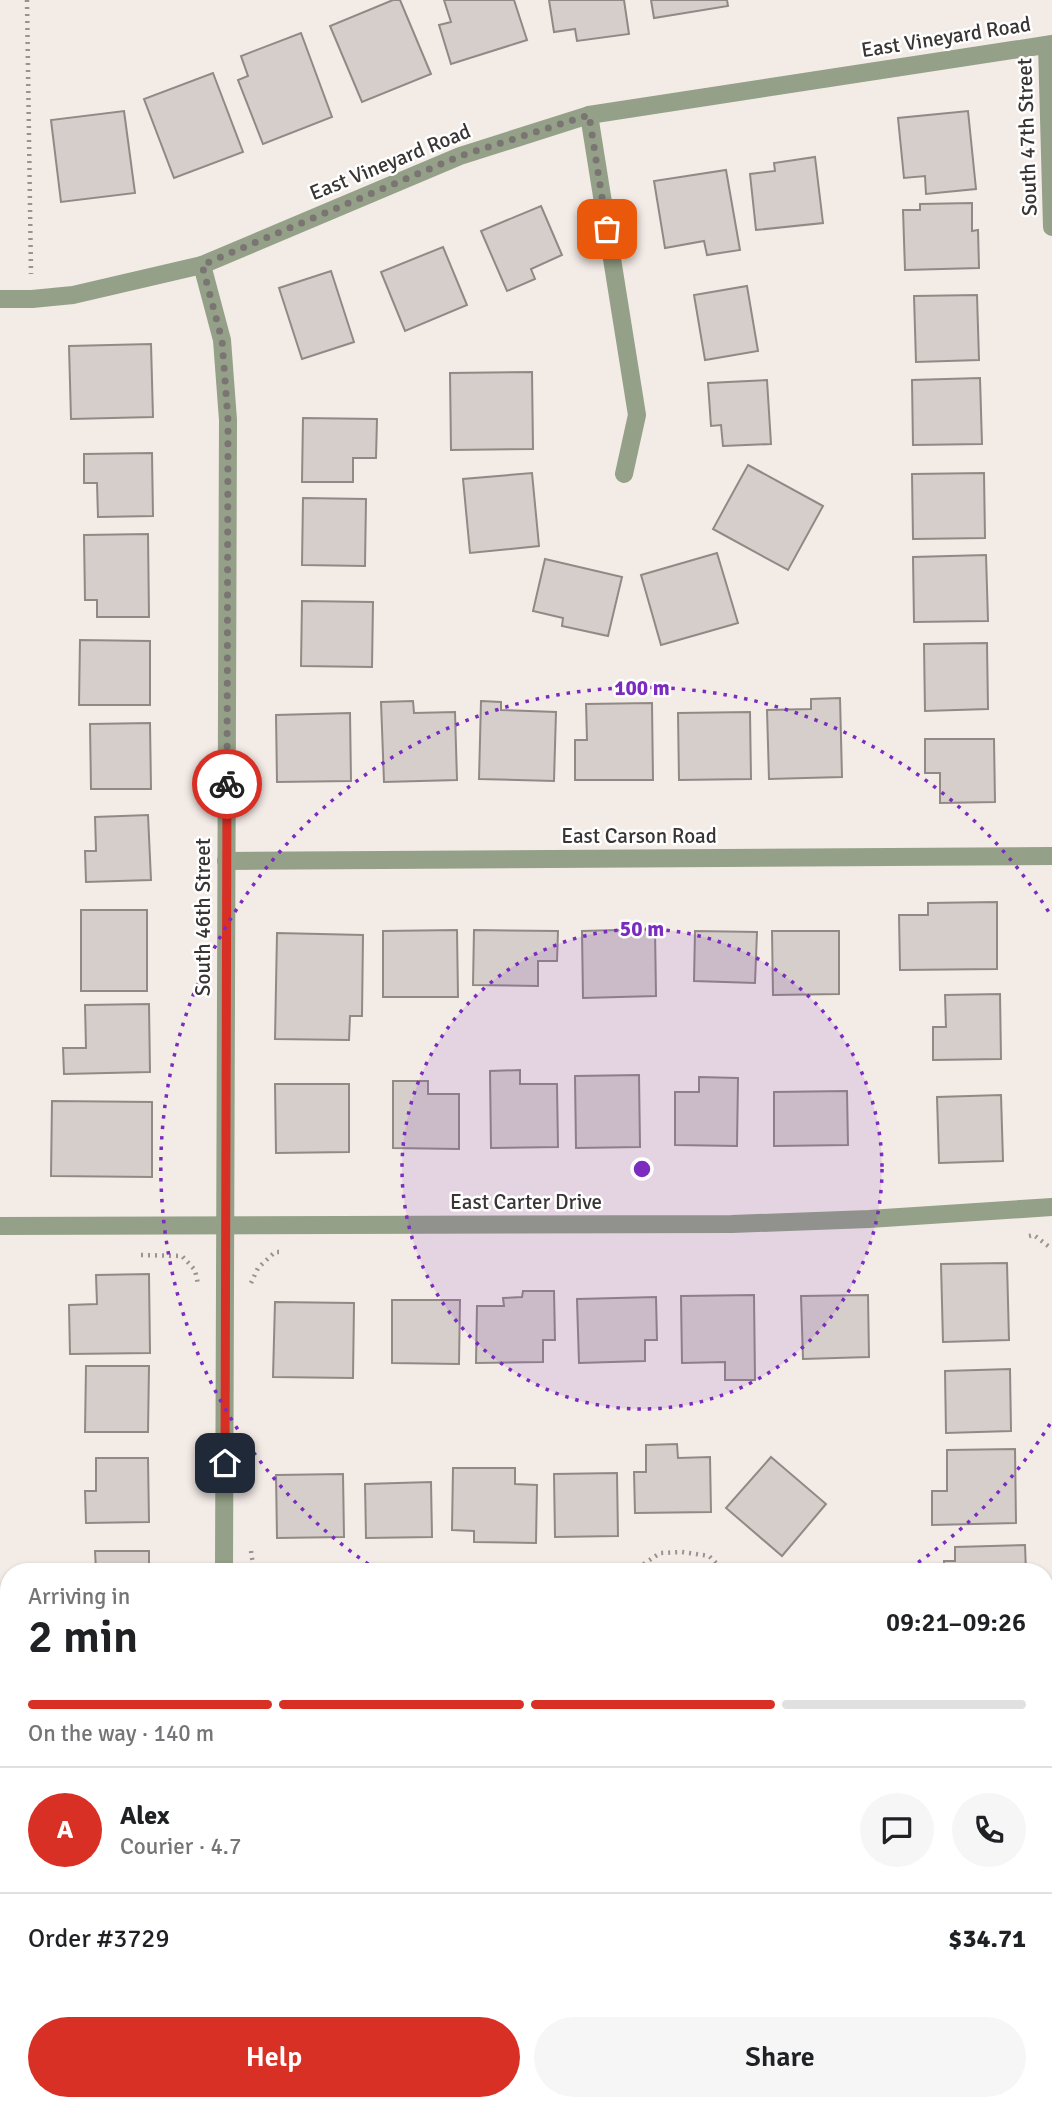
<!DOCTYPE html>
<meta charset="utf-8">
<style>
body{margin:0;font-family:Signika,sans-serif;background:#f6f6f6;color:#202124;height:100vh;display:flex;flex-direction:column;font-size:26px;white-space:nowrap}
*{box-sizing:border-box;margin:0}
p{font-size:23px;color:#757577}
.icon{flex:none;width:38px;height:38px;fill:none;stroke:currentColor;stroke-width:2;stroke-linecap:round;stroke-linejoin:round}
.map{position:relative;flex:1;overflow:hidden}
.sheet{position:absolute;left:0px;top:1563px;width:1054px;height:548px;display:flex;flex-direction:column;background:#fff;border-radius:28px 28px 0 0;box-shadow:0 2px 5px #0004}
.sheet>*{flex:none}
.pin{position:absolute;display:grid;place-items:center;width:60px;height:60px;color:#fff;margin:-30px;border-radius:14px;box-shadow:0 4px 10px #0006}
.courier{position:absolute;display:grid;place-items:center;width:70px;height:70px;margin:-35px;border:5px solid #d93025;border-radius:50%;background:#fff;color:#222;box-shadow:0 2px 9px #0007}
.overview em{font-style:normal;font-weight:600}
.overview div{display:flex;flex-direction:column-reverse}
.overview{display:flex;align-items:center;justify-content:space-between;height:119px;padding:0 28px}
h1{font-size:46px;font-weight:600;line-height:52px}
.bar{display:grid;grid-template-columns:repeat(4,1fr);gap:10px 7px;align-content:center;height:84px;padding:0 28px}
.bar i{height:9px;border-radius:5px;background:#e0e0e0}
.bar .selected{background:#d93025}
.bar p{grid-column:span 4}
.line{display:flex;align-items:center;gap:18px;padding:0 28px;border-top:2px solid #e0e0e0}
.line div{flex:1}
.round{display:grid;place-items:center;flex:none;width:74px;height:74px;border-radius:37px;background:#f6f6f6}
.primary-button{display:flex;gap:14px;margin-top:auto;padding:14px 28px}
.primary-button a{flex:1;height:80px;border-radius:42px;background:#d93025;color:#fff;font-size:28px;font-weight:600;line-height:80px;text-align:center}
.primary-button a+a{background:#f6f6f6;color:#202124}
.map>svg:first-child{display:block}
.building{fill:#d6ceca;stroke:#918986;stroke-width:2}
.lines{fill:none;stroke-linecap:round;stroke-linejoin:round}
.path{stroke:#999390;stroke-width:4.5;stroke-dasharray:2 5;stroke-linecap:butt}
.minor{stroke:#94a087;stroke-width:18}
.done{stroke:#7a7572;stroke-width:7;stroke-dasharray:0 12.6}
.route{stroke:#d93025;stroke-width:9}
.ring{fill:none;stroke:#7b2cbf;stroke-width:3.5;stroke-dasharray:3.5 7}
.labels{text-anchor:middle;stroke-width:5;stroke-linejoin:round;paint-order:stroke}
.street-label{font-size:21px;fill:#393534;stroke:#fff}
.centre{fill:#7b2cbf;stroke:#fff;stroke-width:3.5}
.ring-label{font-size:21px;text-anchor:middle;font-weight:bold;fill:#7b2cbf;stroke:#fff;stroke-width:5;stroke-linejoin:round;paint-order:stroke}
</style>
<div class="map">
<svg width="1052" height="2109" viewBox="0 0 1052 2109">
<rect width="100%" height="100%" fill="#f3ebe6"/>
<g class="building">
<path d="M393 0H400L431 74 362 102 330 26Z"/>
<path d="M444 0H514L527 40 451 64 439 25 451 22Z"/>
<path d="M549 0H624L629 34 577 41 575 29 554 32Z"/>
<path d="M651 0H727L728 6 654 18Z"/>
<path d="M301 33 332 117 263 144 238 80 248 76 241 56Z"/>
<path d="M213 73 243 152 174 178 144 99Z"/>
<path d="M124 111 135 193 61 202 51 120Z"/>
<path d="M968 111 976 189 926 194 925 176 904 178 898 118Z"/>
<path d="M815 157 823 223 756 230 750 174 775 171 774 163Z"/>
<path d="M726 170 740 250 707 255 704 241 665 248 654 181Z"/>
<path d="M972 203V231L978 230 979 268 905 270 903 210H920V204Z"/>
<path d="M541 206 562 255 531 269 535 279 507 291 481 231Z"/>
<path d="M443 247 467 305 405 331 381 272Z"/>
<path d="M331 271 354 342 302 359 279 288Z"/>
<path d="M747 286 758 351 705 360 694 295Z"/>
<path d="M977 295 979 360 916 362 914 296Z"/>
<path d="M151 344 153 417 71 419 69 346Z"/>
<path d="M532 372 533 449 451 450 450 373Z"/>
<path d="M980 378 982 444 913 445 912 380Z"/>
<path d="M767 380 771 444 723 446 721 425 711 426 708 383Z"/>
<path d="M303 418 377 419 376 458H353V482H302Z"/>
<path d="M152 453 153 516 98 517 97 483H84V454Z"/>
<path d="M748 465 823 506 788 570 713 529Z"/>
<path d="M532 473 539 546 470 553 463 479Z"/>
<path d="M984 473 985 538 913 539 912 474Z"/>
<path d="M303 498 366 499 365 566 302 565Z"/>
<path d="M148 534 149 617H97V600H85L84 535Z"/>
<path d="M717 553 738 623 661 645 641 575Z"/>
<path d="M986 555 988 621 914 622 913 557Z"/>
<path d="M545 559 622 577 608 636 562 626 563 618 533 611Z"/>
<path d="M302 601 373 602 372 667 301 666Z"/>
<path d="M80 640 150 641V705H79Z"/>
<path d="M987 643 988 709 925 711 924 644Z"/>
<path d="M840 698 842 777 769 779 767 710 811 709V699Z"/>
<path d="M413 701 414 713 455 712 457 780 384 782 381 702Z"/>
<path d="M481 701 501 702V710L556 712 554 781 479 779Z"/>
<path d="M652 703 653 780H575V740H587L586 704Z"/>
<path d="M750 712 751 779 679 780 678 713Z"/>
<path d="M350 713 351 781 277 782 276 715Z"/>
<path d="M150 723 151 789H91L90 724Z"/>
<path d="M925 739H994L995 802 940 803V773H925Z"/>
<path d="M148 815 151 880 86 882 85 851H96L95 817Z"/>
<path d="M997 902V969L900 970 899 915H928V903Z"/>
<rect x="81" y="910" width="66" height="81"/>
<path d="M655 929 656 996 583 998 582 931Z"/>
<path d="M457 930 458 997H383V931Z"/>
<path d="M474 930 558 931 557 961H538V986L473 985Z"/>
<path d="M695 931 757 932 755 983 694 981Z"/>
<path d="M772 931H839V994L773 995Z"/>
<path d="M277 933 363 935 362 1016H350L349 1040 275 1039Z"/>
<path d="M1000 994 1001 1059 933 1060V1027H946L945 995Z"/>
<path d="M149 1004 150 1072 64 1074 63 1048H86L85 1005Z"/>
<path d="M520 1070V1084H557L558 1147 491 1148 490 1071Z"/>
<path d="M639 1075 640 1147 576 1148 575 1076Z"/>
<path d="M699 1077 738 1078 737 1146 675 1145V1092H699Z"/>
<path d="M393 1081H428V1094H459V1149L393 1148Z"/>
<path d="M275 1084H349V1152L276 1153Z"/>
<path d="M847 1091 848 1145 774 1146V1092Z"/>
<path d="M1001 1095 1003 1161 939 1163 937 1097Z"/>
<path d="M52 1101 152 1102V1177L51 1176Z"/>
<path d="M1007 1263 1009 1340 943 1342 941 1264Z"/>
<path d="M149 1274 150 1353 70 1354 69 1305 97 1304 96 1275Z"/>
<path d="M523 1291H554L555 1340H543V1362L476 1363 477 1306H504L503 1298 522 1297Z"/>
<path d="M754 1295 755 1380H725V1362L682 1363 681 1296Z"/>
<path d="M868 1295 869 1357 803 1359 801 1296Z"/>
<path d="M656 1297 657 1340H645V1361L579 1363 577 1299Z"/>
<path d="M392 1300H460L459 1364 392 1363Z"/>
<path d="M275 1302 354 1303 353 1378 273 1377Z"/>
<path d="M86 1366H149L148 1432H85Z"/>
<path d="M1010 1369 1011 1431 946 1433 945 1371Z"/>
<path d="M677 1444 678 1458 710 1457 711 1512 635 1513 634 1472H646V1445Z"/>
<path d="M1015 1449 1016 1523 932 1525V1491H947V1450Z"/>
<path d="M771 1457 826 1504 782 1556 726 1508Z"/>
<path d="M96 1458H148L149 1522 86 1523 85 1491H96Z"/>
<path d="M453 1468H515V1484L537 1485 536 1543 474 1542V1531L452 1530Z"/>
<path d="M617 1473 618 1536 555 1537 554 1474Z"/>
<path d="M343 1474 344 1537 277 1538 276 1475Z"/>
<path d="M431 1482 432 1537 366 1538 365 1484Z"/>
<path d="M1025 1545 1026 1572H944V1561H955V1547Z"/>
<path d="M95 1551H149V1572H78L96 1570Z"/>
<path d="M845 1569V1572H790V1570Z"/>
<rect x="46" y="2102" width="100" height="7"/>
<path d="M716 2102H791L795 2109H720Z"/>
</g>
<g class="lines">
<g class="path">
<path d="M27 0 31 274"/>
<path d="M1029 1236 1034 1235 1052 1249"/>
<path d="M141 1255 182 1256 195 1270 198 1284"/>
<path d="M251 1283 258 1268 275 1252H279"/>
<path d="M251 1551 254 1572"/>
<path d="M632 1572 660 1553 682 1552 709 1556 725 1572"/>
<path d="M256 2102 264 2109"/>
<path d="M650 2102 663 2109"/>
<path d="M582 2109 595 2102"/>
</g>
<g class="minor">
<path d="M1047 45 1052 227"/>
<path d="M589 115 637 415 624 474"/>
<path d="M202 265 222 340 228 420 224 1572"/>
<path d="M0 299H32L73 295 202 265 460 156 589 115 1052 44"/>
<path d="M226 861 1052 856"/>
<path d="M0 1226 732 1224 869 1219 1052 1207"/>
<path d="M222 2109V2102"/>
</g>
</g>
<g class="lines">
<path class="done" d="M227 784 228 420 222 340 202 265 460 156 589 115 607 229"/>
<path class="route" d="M225 1463 227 784"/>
</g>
<circle cx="642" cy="1169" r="240" fill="#7b2cbf" fill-opacity=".12"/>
<g class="ring">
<circle cx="642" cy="1169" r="240"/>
<path d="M1050 1424A481 481 0 0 1 907 1570M377 1570A481 481 0 1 1 1050 914"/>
</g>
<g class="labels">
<g class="street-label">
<text transform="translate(946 37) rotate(-9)" y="7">East Vineyard Road</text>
<text transform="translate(1027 137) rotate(-92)" y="7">South 47th Street</text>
<text transform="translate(390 162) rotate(-22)" y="7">East Vineyard Road</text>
<text x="639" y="843">East Carson Road</text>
<text transform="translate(203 917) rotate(-90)" y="7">South 46th Street</text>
<text x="526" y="1209">East Carter Drive</text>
</g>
</g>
<circle cx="642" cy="1169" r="10" class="centre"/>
<g class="ring-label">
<text x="642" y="695">100 m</text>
<text x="642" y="936">50 m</text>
</g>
</svg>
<div class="pin" style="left:607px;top:229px;background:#ea580c"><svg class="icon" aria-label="bag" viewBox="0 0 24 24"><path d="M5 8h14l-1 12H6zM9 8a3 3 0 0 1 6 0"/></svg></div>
<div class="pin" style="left:225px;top:1463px;background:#1f2937"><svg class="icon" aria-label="home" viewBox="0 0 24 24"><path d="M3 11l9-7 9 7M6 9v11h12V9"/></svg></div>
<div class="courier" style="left:227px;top:784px"><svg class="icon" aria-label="bike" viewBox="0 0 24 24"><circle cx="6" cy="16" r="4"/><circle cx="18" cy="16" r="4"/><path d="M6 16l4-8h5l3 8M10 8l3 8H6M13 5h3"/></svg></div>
<section class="sheet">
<div class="overview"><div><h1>2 min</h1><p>Arriving in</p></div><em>09:21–09:26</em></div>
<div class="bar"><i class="selected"></i><i class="selected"></i><i class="selected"></i><i></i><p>On the way · 140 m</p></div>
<div class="line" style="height:126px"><b class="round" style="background:#d93025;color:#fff">A</b><div><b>Alex</b><p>Courier · 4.7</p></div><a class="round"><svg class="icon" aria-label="chat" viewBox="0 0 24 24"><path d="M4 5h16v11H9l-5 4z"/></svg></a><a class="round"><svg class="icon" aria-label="phone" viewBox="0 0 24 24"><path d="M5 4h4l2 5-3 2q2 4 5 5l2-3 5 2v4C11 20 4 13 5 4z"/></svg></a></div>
<div class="line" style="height:91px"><div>Order #3729</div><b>$34.71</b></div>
<div class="primary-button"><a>Help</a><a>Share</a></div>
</section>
</div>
